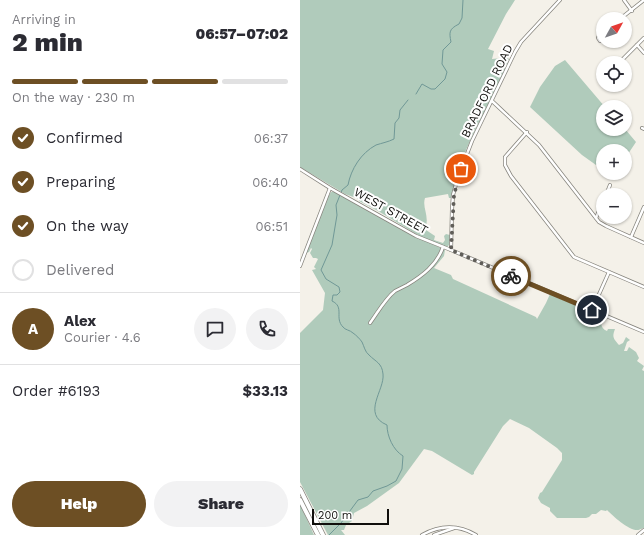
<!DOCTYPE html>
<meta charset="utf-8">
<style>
body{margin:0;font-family:"Work Sans",sans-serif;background:#f2f2f3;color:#2b2b33;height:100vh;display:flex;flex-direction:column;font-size:15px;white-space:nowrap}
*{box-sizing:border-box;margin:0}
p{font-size:13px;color:#7c7c81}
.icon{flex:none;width:22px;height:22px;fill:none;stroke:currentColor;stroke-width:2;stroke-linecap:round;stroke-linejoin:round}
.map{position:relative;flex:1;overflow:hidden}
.sheet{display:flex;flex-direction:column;background:#fff;width:300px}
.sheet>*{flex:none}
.needle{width:26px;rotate:50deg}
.buttons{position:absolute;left:296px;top:12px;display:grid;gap:8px}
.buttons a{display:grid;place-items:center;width:36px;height:36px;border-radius:50%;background:#fff;box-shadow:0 1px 3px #0004;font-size:20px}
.scale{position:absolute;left:12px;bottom:10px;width:77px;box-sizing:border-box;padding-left:4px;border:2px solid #100f0c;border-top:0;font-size:11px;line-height:14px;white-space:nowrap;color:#100f0c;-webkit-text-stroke:3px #fff;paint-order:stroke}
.pin{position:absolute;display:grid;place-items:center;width:34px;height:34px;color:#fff;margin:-17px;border:2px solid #fff;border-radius:50%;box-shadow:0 1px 4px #0007}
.courier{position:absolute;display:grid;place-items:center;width:40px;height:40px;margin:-20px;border:3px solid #6d4f24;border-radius:50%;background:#fff;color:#222;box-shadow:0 1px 5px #0007}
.headline em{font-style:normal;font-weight:800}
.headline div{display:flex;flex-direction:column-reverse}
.headline{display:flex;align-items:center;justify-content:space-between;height:68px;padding:0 12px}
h1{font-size:26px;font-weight:800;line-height:30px}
.bar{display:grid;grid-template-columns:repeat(4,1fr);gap:6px 4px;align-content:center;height:48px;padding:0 12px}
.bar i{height:5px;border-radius:3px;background:#e1e1e2}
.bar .active{background:#6d4f24}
.bar p{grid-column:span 4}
.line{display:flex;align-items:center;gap:10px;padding:0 12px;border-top:1px solid #e1e1e2}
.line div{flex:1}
.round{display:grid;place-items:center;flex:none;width:42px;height:42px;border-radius:21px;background:#f2f2f3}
ol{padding:0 12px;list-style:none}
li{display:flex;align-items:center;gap:12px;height:44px}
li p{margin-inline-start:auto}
li .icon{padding:4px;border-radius:50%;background:#6d4f24;color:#fff;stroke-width:4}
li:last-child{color:#7c7c81}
li i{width:22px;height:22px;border:2px solid #e1e1e2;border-radius:50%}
.action{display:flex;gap:8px;margin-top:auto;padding:8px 12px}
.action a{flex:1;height:46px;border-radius:24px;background:#6d4f24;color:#fff;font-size:16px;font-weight:800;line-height:46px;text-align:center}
.action a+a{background:#f2f2f3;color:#2b2b33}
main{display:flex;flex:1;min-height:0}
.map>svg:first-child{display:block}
.green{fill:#b0cbbb}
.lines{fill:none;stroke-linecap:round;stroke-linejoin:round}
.stream{stroke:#709896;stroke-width:1}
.minor-casing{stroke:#87857e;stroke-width:4}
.highway-casing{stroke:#87857e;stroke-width:5.5}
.minor{stroke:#fff;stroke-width:2.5}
.highway{stroke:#fff;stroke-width:4}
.done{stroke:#605e59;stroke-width:4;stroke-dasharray:0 7.2}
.route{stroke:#6d4f24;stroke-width:5}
.labels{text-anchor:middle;stroke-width:4;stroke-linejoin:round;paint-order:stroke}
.street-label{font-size:12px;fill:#100f0c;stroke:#fff}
</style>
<main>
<section class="sheet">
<div class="headline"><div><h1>2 min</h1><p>Arriving in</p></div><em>06:57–07:02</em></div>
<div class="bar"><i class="active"></i><i class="active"></i><i class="active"></i><i></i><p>On the way · 230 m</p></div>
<ol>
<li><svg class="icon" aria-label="check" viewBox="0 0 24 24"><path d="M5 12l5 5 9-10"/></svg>Confirmed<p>06:37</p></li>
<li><svg class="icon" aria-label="check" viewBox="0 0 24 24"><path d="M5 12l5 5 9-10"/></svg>Preparing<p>06:40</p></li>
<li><svg class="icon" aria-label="check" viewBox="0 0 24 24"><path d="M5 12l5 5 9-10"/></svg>On the way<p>06:51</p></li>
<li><i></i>Delivered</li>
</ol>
<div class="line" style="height:72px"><b class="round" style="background:#6d4f24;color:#fff">A</b><div><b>Alex</b><p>Courier · 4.6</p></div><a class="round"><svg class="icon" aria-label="chat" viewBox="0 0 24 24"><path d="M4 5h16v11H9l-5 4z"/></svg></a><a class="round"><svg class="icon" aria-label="phone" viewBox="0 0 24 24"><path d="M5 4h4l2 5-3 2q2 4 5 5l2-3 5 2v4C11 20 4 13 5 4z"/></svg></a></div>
<div class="line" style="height:52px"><div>Order #6193</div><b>$33.13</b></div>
<div class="action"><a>Help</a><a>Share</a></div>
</section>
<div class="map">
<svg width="344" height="535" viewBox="0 0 344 535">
<rect width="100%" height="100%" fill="#f4f1e9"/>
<g class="green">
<path d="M0 0H215L206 14 188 49 194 51 192 59 202 58 205 61 206 57 209 59C195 96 172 130 159 168 156 178 154 188 152 198H149L148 194 125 198C122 207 129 215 126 226L122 227 123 228 135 236 134 240 143 243 145 240 144 236 146 234 150 235 149 245 147 247 123 238 78 211 59 201V199L45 194 0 167Z"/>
<path d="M265 60 305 107H303V129H325L336 142 326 157 325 151H317L309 149 307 151H303V156L296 165 282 155 230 107 240 87 255 66Z"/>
<path d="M31 192H35L105 231 145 250 144 256 134 268 151 275 153 279 236 317 237 319 246 303 250 294 256 296 258 298 281 307V310H284L285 315 287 314 289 315V318L291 320V316L298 314 300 315C302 321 299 328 307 331L308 329H315C312 337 313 338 319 345L323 343 326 337 330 340 327 342 324 351H327L329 347 336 352 339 358 337 361 344 366 342 370 344 371V528C343 528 339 530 338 530 329 531 313 516 307 510L306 511 301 510 296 514H292L289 517 286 518H257L250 511V508L241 503 238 498 240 493 242 492 262 460V453L257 448 229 428 210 419 203 426 174 472V474L172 475 132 451 124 449 99 483 67 506 54 513 52 521 46 525 44 530H41L45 535H28L0 482V333L23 310 25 293 12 270 16 269 14 267 18 259 16 258H13L10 253 12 249 11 248 9 252 6 253 28 197Z"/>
<path d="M0 504 14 535H0Z"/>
</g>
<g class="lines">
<g class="stream">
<path d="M116 94 122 84 131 89H135L145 79 147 72 142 64 143 50 151 42C149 32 149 29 159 24L162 18 163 0"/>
<path d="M29 535 41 523 58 500 68 497 73 491 87 486 96 481 102 469 103 456C93 450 87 436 87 425 61 414 85 390 83 374 82 363 76 362 69 355 65 352 64 346 62 342 60 339 56 335 53 333 50 330 45 330 43 327 34 318 45 307 32 301L33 295H37L40 292 39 287 26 279 21 270 32 245 37 215 36 205 42 190 48 185C51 169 61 153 76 145 82 143 88 142 94 139L95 123 99 118 100 110 108 100"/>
</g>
<g class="minor-casing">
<g id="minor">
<path d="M324 0 332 11"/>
<path d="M320 19 344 0"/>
<path d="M303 36H299L298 38 300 41 303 40"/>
<path d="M337 45 344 53"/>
<path d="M319 63 344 38"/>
<path d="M192 101 239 145 299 222 306 226 344 243"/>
<path d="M342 128 344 129"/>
<path d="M227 132 205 157V165L211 176 274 257 344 287"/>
<path d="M0 169 30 188 116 236 151 250 344 332"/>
<path d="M306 195 310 185"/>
<path d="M296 218 303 201"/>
<path d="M331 237 344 207"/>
<path d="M151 250 152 209 153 195 158 177 172 141 215 52 221 42 260 0"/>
<path d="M0 266 30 188"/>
<path d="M292 310 309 272"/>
<path d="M70 323C78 312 85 299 95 291 99 289 103 287 107 285 122 276 137 265 143 247"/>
<path d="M122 535C140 525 159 525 176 535"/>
<path d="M134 535 154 528"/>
<path d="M338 535 344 530"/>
</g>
</g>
<g class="highway-casing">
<g id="highway">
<path d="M0 489 23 535"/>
<path d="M0 500 18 535"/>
</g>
</g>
<use href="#minor" class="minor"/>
<use href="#highway" class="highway"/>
</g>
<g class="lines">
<path class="done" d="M161 169 154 195 151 250 211 276"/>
<path class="route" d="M211 276 292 310"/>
</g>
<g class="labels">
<g class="street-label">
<text transform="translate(187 91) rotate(-64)" y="4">BRADFORD ROAD</text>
<text transform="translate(91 211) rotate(29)" y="4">WEST STREET</text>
</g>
</g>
</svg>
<div class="buttons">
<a><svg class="needle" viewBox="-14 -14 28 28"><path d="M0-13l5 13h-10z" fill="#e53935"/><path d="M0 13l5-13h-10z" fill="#7c7c81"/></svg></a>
<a><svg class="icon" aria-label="locate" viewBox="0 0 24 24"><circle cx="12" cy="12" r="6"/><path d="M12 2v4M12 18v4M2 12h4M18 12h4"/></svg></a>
<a><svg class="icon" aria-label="layers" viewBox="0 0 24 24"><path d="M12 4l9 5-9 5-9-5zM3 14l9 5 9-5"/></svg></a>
<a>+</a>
<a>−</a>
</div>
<div class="scale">200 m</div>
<div class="pin" style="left:161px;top:169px;background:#ea580c"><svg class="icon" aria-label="bag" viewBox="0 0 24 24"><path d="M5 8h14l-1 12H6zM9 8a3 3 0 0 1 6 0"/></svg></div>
<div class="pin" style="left:292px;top:310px;background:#1f2937"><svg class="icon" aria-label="home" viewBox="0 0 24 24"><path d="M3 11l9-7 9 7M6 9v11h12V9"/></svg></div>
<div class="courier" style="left:211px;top:276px"><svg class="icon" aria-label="bike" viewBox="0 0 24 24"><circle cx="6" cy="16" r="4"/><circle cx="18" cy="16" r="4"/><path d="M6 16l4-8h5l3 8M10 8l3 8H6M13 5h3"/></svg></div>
</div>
</main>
